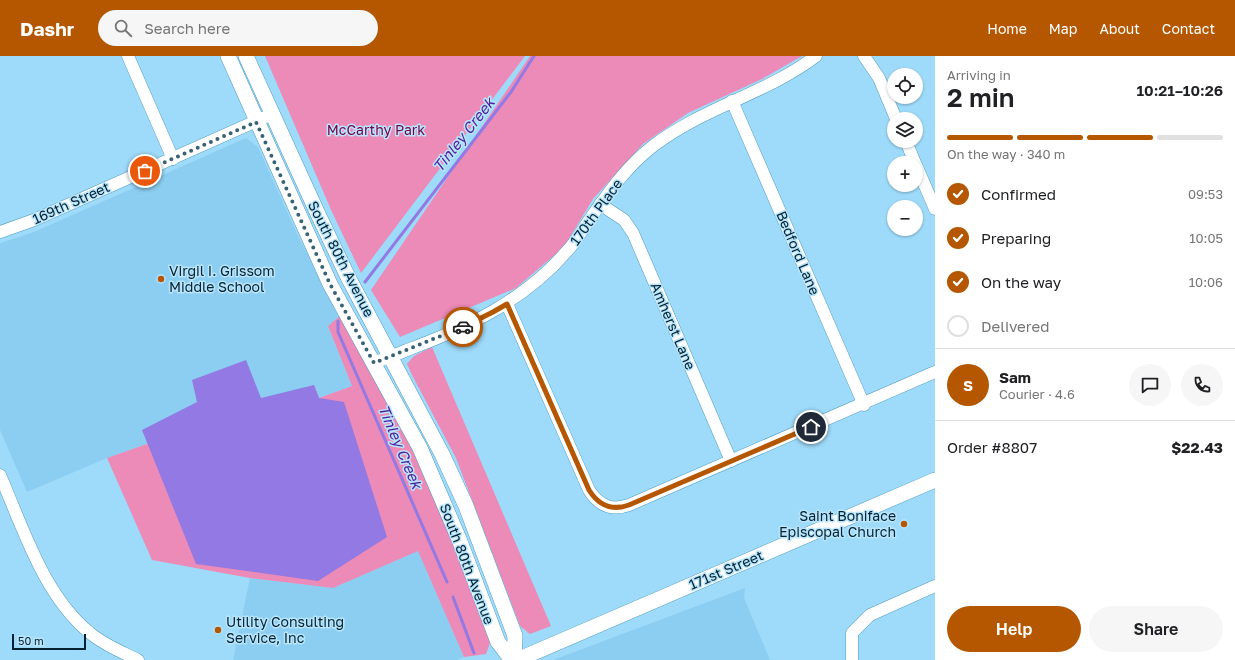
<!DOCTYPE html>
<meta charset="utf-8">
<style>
body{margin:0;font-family:"Golos Text",sans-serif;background:#f6f6f6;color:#202124;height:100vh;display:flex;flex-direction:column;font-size:15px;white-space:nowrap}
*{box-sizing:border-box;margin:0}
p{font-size:13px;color:#757577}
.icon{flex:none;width:22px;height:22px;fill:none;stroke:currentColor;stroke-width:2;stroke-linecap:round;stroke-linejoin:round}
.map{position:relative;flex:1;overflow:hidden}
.sheet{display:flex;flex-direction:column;background:#fff;width:300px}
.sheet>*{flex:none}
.tools{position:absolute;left:887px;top:12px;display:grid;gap:8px}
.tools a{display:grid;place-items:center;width:36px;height:36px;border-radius:50%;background:#fff;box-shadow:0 1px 3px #0004;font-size:20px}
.scale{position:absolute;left:12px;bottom:10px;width:74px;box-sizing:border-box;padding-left:4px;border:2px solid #012230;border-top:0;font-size:11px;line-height:14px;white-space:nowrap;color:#012230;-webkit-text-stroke:3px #b9e5fd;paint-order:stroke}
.pin{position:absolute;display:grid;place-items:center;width:34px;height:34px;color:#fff;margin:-17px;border:2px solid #fff;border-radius:50%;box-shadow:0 1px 4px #0007}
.courier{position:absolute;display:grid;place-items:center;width:40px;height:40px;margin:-20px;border:3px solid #b45700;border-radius:50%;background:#fff;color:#222;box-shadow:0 1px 5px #0007}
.summary em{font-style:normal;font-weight:600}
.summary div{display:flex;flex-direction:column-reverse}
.summary{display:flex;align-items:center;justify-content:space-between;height:68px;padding:0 12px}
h1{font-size:26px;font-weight:600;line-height:30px}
.bar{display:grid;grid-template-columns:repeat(4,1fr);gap:6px 4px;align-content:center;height:48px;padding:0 12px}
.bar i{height:5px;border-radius:3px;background:#e0e0e0}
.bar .on{background:#b45700}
.bar p{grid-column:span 4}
.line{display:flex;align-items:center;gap:10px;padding:0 12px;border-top:1px solid #e0e0e0}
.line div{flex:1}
.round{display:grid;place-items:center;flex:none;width:42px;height:42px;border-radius:21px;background:#f6f6f6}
ol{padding:0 12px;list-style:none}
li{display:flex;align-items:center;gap:12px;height:44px}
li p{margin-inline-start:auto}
li .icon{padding:4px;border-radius:50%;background:#b45700;color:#fff;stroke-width:4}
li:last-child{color:#757577}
li i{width:22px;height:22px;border:2px solid #e0e0e0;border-radius:50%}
.action{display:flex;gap:8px;margin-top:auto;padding:8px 12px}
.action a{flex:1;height:46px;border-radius:24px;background:#b45700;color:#fff;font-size:16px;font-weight:600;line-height:46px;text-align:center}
.action a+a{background:#f6f6f6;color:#202124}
header{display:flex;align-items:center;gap:24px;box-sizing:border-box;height:56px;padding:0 20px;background:#b45700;color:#fff}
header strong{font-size:19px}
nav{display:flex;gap:22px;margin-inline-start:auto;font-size:14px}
.search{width:280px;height:36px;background:#f6f6f6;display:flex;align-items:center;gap:10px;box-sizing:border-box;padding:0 14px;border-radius:22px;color:#757577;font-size:15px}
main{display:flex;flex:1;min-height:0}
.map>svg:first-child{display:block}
.built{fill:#8ccef1}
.green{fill:#ec8bb7}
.water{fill:#9279e4}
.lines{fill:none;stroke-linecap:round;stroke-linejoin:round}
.stream{stroke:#9279e4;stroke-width:3}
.minor-casing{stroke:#519dc3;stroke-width:13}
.tertiary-casing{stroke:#519dc3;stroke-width:16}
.minor{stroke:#fff;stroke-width:12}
.tertiary{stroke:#fff;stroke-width:15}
.done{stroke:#386276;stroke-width:4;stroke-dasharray:0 7.2}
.route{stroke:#b45700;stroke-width:5}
.poi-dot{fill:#b45700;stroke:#b9e5fd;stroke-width:1.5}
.labels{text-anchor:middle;stroke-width:3;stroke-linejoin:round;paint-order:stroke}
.park-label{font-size:14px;fill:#740548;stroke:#b9e5fd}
.street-label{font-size:14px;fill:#012230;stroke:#b9e5fd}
.poi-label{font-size:14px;fill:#012230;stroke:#b9e5fd;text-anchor:start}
.water-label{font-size:15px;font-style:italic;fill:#5022a1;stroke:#b9e5fd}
</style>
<header>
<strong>Dashr</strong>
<div class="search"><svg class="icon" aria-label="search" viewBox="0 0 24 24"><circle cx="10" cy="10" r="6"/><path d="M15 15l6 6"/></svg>Search here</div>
<nav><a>Home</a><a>Map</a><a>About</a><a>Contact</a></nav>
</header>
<main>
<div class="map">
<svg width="935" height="604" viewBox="0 0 935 604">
<rect width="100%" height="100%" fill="#9edaf9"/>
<g class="built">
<path d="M246 82 258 91 299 182 341 259 328 270 352 330 319 342 313 329 107 402 27 436 0 374V187L34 176Z"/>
<path d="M419 494 464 601 457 604H233L250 522 333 532Z"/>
<path d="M745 532 744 542 770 604H553Z"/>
</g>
<g class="green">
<path d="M265 0H525L361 217 332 156Z"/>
<path d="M530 0H802L762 23 688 57 643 88 593 143 564 191 516 232 400 281 371 234Z"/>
<path d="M341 259 420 400 488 573 490 587 486 598 464 601 418 495 333 532 250 522 152 504 107 402 314 329 319 342 352 330 328 270Z"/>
<path d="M432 291 551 570 530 578 520 570 456 402 412 319 407 308 414 300Z"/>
</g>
<path class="water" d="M246 304 261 342 314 329 319 342 344 346 387 481 318 525 196 508 142 374 197 346 192 324Z"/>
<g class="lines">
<g class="stream">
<path d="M365 226 511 36 534 0"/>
<path d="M338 265V276L447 526"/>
<path d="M453 541 474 597"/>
</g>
<g class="minor-casing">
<g id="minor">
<path d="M128 0 173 103"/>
<path d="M864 0 879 22 896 63"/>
<path d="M732 45 864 349"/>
<path d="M906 85 915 107"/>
<path d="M916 109 935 153"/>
<path d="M600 148 624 164 633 177 731 405"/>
<path d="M0 176 34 164 272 58"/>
<path d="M507 248 589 434C599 450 612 455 629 449L935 316"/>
<path d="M374 307C385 302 396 299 407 294 467 272 525 244 567 195 576 186 582 174 590 163 608 137 627 110 653 90 704 51 766 38 816 0"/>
<path d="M0 419C23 472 44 540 90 577 104 589 122 596 138 604"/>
<path d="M852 604V577L870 559 935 530"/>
</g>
</g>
<g class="tertiary-casing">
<g id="tertiary">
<path d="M228 0 330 228 420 392 459 483 498 586 512 604"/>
<path d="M246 0 317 156 348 221 442 398 466 450 515 580 514 604"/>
<path d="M517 604 935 424"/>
</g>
</g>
<use href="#minor" class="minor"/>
<use href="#tertiary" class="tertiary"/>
</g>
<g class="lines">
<path class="done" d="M145 115 256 66 330 228 374 307 463 271"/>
<path class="route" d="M463 271 493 256 507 248 589 434C599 450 612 455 629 449L811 371"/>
</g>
<g class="poi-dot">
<circle cx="161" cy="223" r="4"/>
<circle cx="904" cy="468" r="4"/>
<circle cx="218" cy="574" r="4"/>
</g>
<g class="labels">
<g class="park-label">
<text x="376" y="79">McCarthy Park</text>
</g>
<g class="street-label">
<text transform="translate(71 147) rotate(-24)" y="5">169th Street</text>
<text transform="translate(596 156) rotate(-54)" y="5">170th Place</text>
<text transform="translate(798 197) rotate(67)" y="5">Bedford Lane</text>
<text transform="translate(341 203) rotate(63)" y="5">South 80th Avenue</text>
<text transform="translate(673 270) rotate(67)" y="5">Amherst Lane</text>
<text transform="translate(467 508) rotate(69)" y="5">South 80th Avenue</text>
<text transform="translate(726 514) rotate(-23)" y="5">171st Street</text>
</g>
<g class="poi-label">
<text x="169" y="220">Virgil I. Grissom<tspan x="169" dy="16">Middle School</tspan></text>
<text x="896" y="465" text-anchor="end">Saint Boniface<tspan x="896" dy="16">Episcopal Church</tspan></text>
<text x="226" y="571">Utility Consulting<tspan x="226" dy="16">Service, Inc</tspan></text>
</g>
<g class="water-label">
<text transform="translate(464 79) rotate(-52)" y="5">Tinley Creek</text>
<text transform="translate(400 391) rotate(67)" y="5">Tinley Creek</text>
</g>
</g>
</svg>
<div class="tools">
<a><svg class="icon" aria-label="locate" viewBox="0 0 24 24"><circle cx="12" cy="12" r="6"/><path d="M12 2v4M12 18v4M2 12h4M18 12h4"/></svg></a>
<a><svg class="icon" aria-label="layers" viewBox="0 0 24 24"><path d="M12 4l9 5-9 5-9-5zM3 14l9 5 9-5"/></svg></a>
<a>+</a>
<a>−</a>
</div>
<div class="scale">50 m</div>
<div class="pin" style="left:145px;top:115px;background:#ea580c"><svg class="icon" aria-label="bag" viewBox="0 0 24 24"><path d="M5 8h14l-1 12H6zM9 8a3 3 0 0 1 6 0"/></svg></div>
<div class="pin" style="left:811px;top:371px;background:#1f2937"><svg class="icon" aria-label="home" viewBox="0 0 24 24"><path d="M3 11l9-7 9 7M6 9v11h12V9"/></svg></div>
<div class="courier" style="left:463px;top:271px"><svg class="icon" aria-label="car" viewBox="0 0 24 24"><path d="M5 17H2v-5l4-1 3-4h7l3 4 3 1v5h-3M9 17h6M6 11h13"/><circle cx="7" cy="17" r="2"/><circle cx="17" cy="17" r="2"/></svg></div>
</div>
<section class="sheet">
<div class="summary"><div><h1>2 min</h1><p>Arriving in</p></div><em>10:21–10:26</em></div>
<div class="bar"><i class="on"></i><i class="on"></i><i class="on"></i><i></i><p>On the way · 340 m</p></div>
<ol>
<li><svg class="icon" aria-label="check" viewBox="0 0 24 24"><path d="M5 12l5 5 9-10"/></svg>Confirmed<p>09:53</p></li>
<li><svg class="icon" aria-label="check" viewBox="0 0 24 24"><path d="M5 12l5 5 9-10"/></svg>Preparing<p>10:05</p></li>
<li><svg class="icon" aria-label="check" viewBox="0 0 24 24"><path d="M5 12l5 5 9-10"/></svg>On the way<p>10:06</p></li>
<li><i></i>Delivered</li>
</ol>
<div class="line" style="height:72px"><b class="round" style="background:#b45700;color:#fff">S</b><div><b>Sam</b><p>Courier · 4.6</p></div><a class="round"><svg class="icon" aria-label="chat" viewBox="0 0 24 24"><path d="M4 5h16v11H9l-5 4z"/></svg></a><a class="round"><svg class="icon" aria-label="phone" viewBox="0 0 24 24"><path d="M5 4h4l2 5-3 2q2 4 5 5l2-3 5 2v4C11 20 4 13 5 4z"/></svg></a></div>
<div class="line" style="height:52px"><div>Order #8807</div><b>$22.43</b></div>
<div class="action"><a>Help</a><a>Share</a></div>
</section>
</main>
